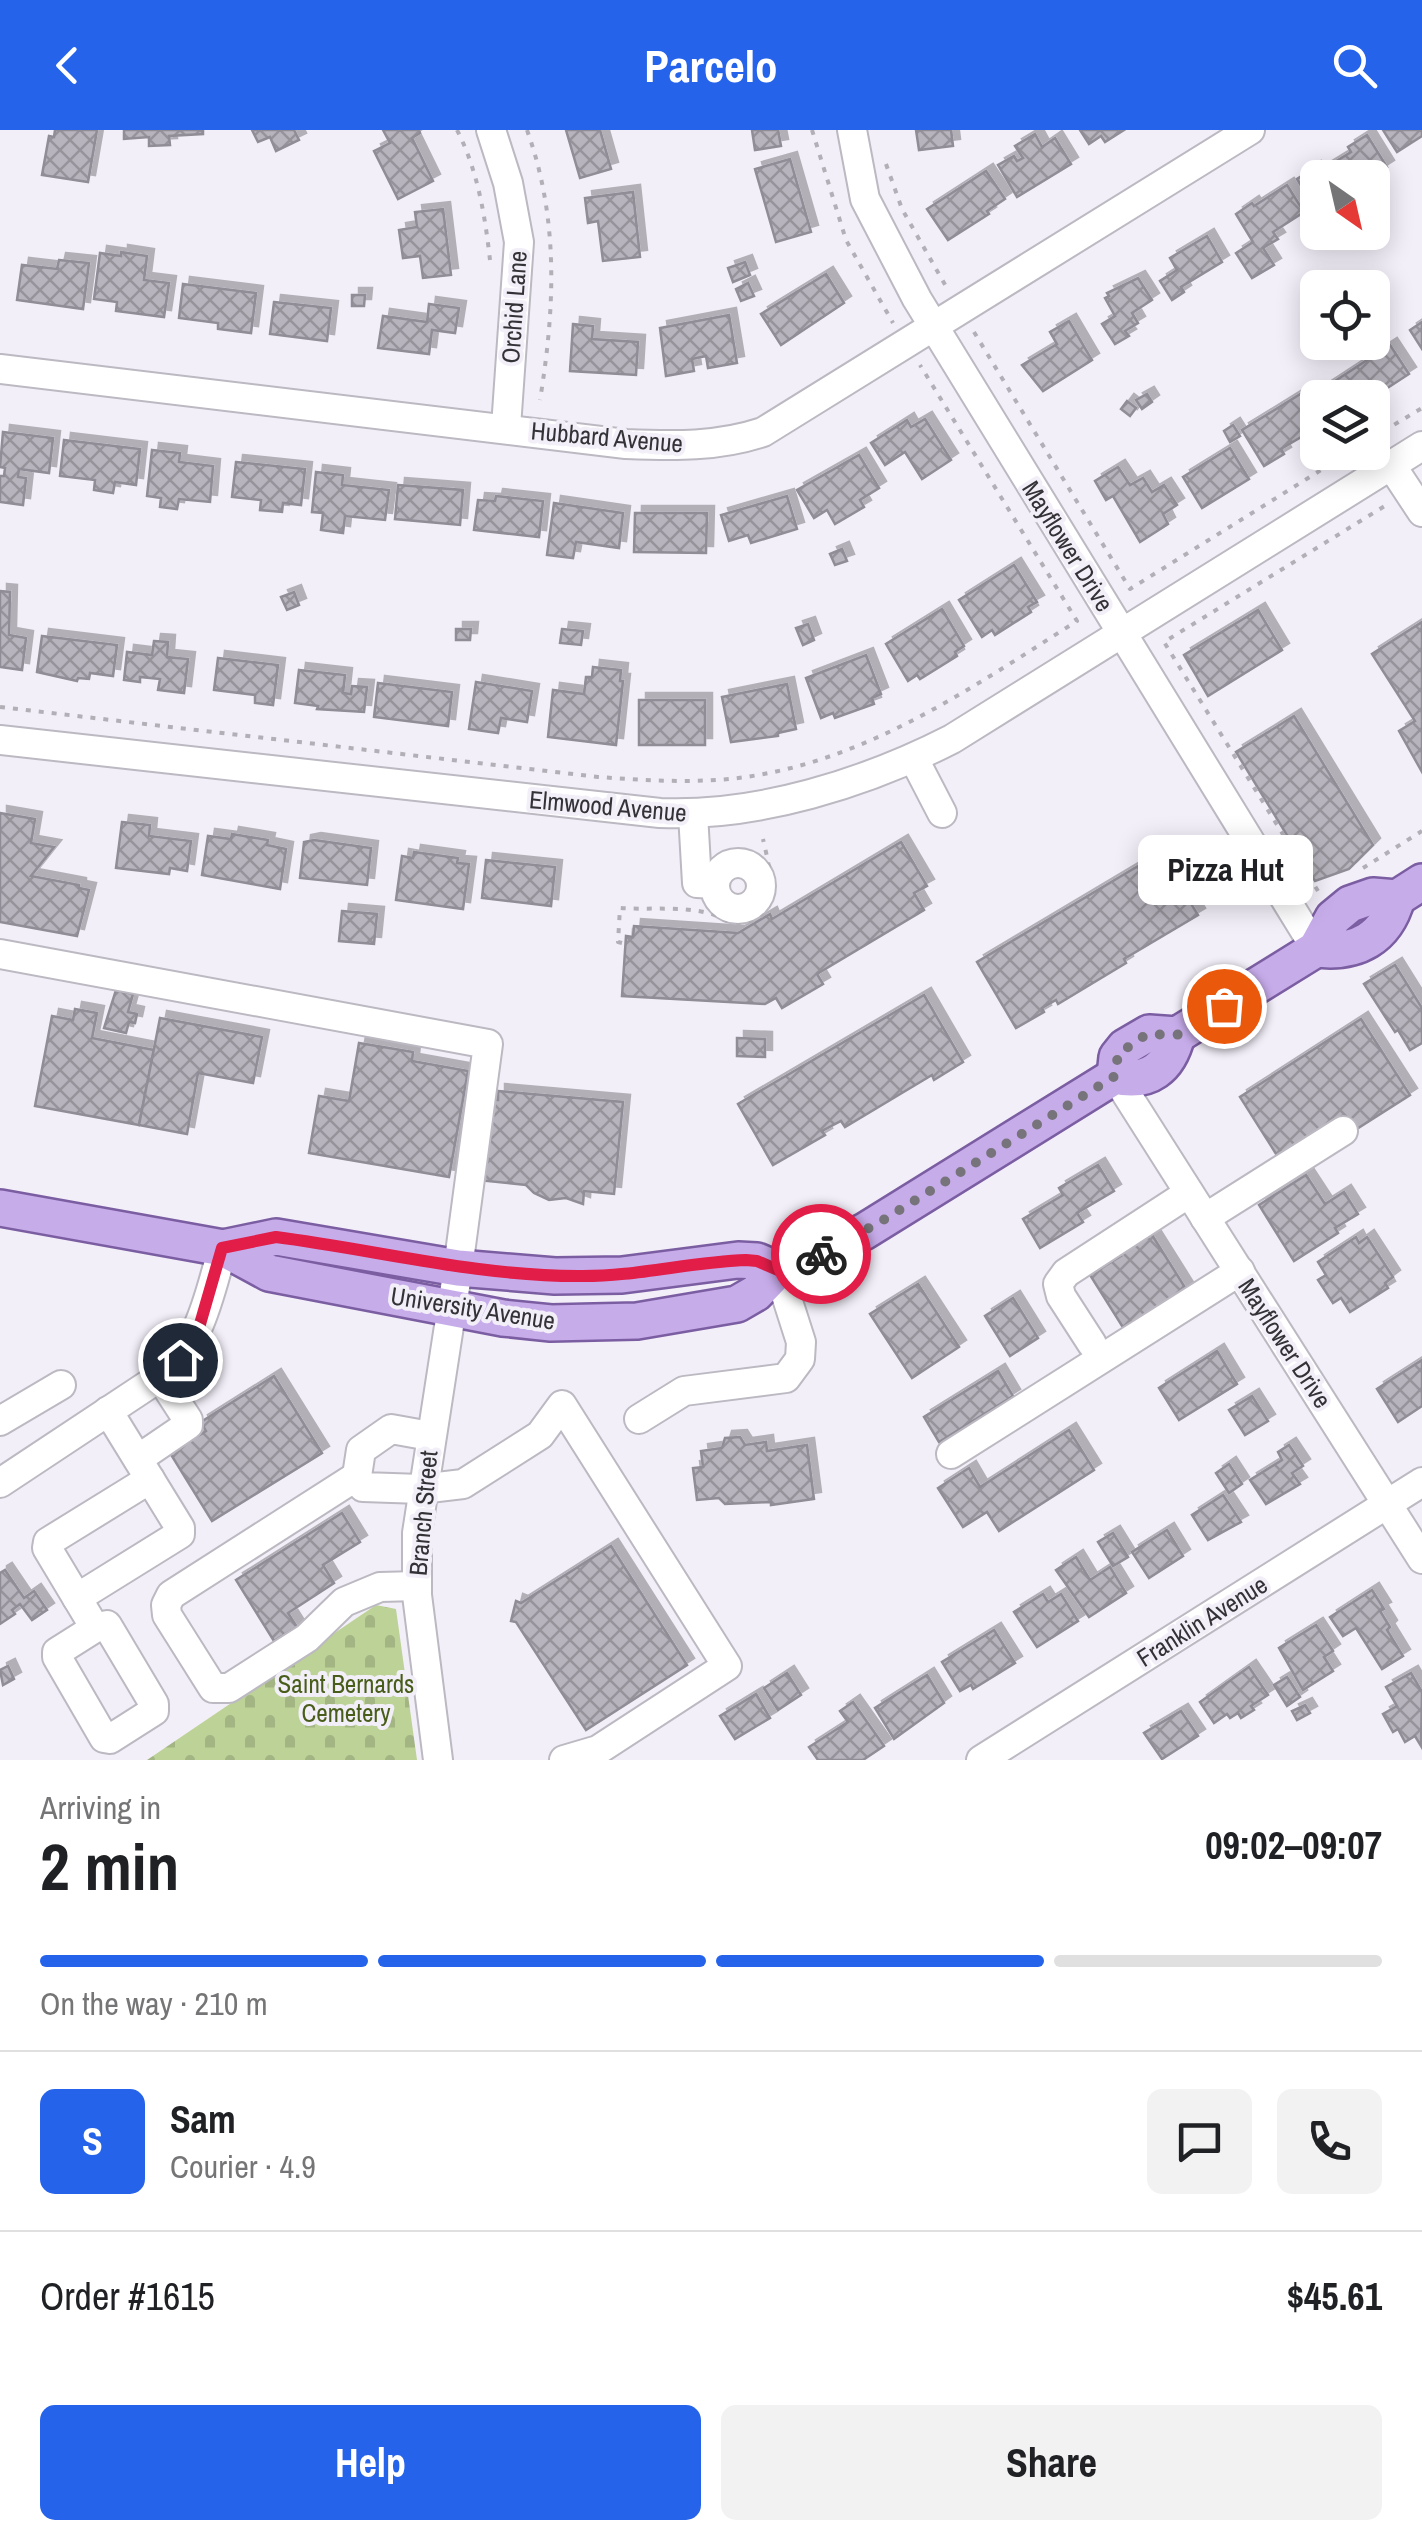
<!DOCTYPE html>
<meta charset="utf-8">
<style>
body{margin:0;font-family:"Archivo Narrow",sans-serif;background:#f2f2f2;color:#202124;height:100vh;display:flex;flex-direction:column;font-size:38px;white-space:nowrap}
*{box-sizing:border-box;margin:0}
p{font-size:32px;color:#757577}
.icon{flex:none;width:55px;height:55px;fill:none;stroke:currentColor;stroke-width:2;stroke-linecap:round;stroke-linejoin:round}
.map{position:relative;height:1630px;overflow:hidden}
.sheet{display:flex;flex-direction:column;background:#fff;flex:1}
.sheet>*{flex:none}
.needle{width:65px;rotate:146deg}
.buttons{position:absolute;left:1300px;top:30px;display:grid;gap:20px}
.buttons a{display:grid;place-items:center;width:90px;height:90px;border-radius:15px;background:#fff;box-shadow:0 5px 25px #0003;font-size:50px}
.pin{position:absolute;display:grid;place-items:center;width:85px;height:85px;color:#fff;margin:-42px;border:5px solid #fff;border-radius:50%;box-shadow:0 2px 10px #0007}
.courier{position:absolute;display:grid;place-items:center;width:100px;height:100px;margin:-50px;border:8px solid #e11d48;border-radius:50%;background:#fff;color:#222;box-shadow:0 2px 12px #0007}
.bubble{position:absolute;height:70px;border-radius:15px;background:#fff;box-shadow:0 5px 25px #0003;font-size:32px;font-weight:700;line-height:70px;text-align:center}
.head em{font-style:normal;font-weight:700}
.head div{display:flex;flex-direction:column-reverse}
.head{display:flex;align-items:center;justify-content:space-between;height:170px;padding:0 40px}
h1{font-size:65px;font-weight:700;line-height:75px}
.bar{display:grid;grid-template-columns:repeat(4,1fr);gap:15px 10px;align-content:center;height:120px;padding:0 40px}
.bar i{height:12px;border-radius:8px;background:#e0e0e0}
.bar .on{background:#2563eb}
.bar p{grid-column:span 4}
.line{display:flex;align-items:center;gap:25px;padding:0 40px;border-top:2px solid #e0e0e0}
.line div{flex:1}
.round{display:grid;place-items:center;flex:none;width:105px;height:105px;border-radius:15px;background:#f2f2f2}
.cta{display:flex;gap:20px;margin-top:auto;padding:20px 40px}
.cta a{flex:1;height:115px;border-radius:15px;background:#2563eb;color:#fff;font-size:40px;font-weight:700;line-height:115px;text-align:center}
.cta a+a{background:#f2f2f2;color:#202124}
header{display:flex;justify-content:space-between;align-items:center;height:130px;padding:0 40px;background:#2563eb;color:#fff;font-size:45px;font-weight:700}
.map>svg:first-child{display:block}
.cemetery{fill:url(#cemetery-stones)}
.building{fill:url(#building-cross-hatch);stroke:#918d97;stroke-width:2.5;filter:url(#shadow)}
.lines{fill:none;stroke-linecap:round;stroke-linejoin:round}
.minor-casing{stroke:#bcb9c2;stroke-width:32}
.major-casing{stroke:#7b5ea2;stroke-width:40}
.path{stroke:#b2afb7;stroke-width:4;stroke-dasharray:5 8;stroke-linecap:butt}
.minor{stroke:#fff;stroke-width:28}
.major{stroke:#c7acea;stroke-width:35}
.done{stroke:#76747a;stroke-width:10;stroke-dasharray:0 18}
.route{stroke:#e11d48;stroke-width:12}
.labels{text-anchor:middle;stroke-width:8;stroke-linejoin:round;paint-order:stroke}
.street-label{font-size:25px;fill:#333236;stroke:#f3eff9}
.park-label{font-size:25px;fill:#485d19;stroke:#f3eff9}
</style>
<header><svg class="icon" aria-label="back" viewBox="0 0 24 24"><path d="M15 5l-7 7 7 7"/></svg>Parcelo<svg class="icon" aria-label="search" viewBox="0 0 24 24"><circle cx="10" cy="10" r="6"/><path d="M15 15l6 6"/></svg></header>
<div class="map">
<svg width="1422" height="1630" viewBox="0 0 1422 1630">
<defs>
<pattern id="cemetery-stones" width="16" height="16" patternUnits="userSpaceOnUse" patternTransform="scale(2.5)"><rect width="16" height="16" fill="#bcd297"/><path d="M2 7V4a2 2 0 0 1 4 0v3zM10 15v-3a2 2 0 0 1 4 0v3z" fill="#a2b583"/></pattern>
<pattern id="building-cross-hatch" width="8" height="8" patternUnits="userSpaceOnUse" patternTransform="scale(2.5)"><rect width="8" height="8" fill="#b8b4be"/><path d="M0 0l8 8M0 8l8-8" fill="none" stroke="#96939b"/></pattern>
<filter id="shadow"><feDropShadow dx="7" dy="-7" stdDeviation="0" flood-color="#0004"/></filter>
</defs>
<rect width="100%" height="100%" fill="#f3eff9"/>
<path class="cemetery" d="M376 1475 396 1479 417 1630H147Z"/>
<g class="building">
<path d="M55 0H97L88 52 42 45 49 6 54 7Z"/>
<path d="M124 0H203V4L169 6 170 15 149 16V7L124 9Z"/>
<path d="M252 0H294L299 10 276 21 270 7 258 12Z"/>
<path d="M383 0H419L420 3 412 8 433 51 398 69 374 21 390 13Z"/>
<path d="M566 0H600L611 39 580 48Z"/>
<path d="M752 0H778L781 16 755 20Z"/>
<path d="M916 0H951L953 16 919 20Z"/>
<path d="M1080 0H1124L1105 12 1101 6 1089 14Z"/>
<path d="M1383 0H1422V6L1397 22Z"/>
<path d="M1035 4 1042 17 1055 8 1071 34 1017 67 998 35 1014 26 1017 31 1023 28 1015 16Z"/>
<path d="M1367 5 1387 37 1370 48H1318L1316 81 1297 49 1314 38 1317 43 1351 22 1348 17Z"/>
<path d="M790 29 811 102 776 112 755 39Z"/>
<path d="M986 41 1005 69 987 81 989 84 948 110 927 79Z"/>
<path d="M1287 55 1304 82 1273 102 1278 109 1263 118 1274 135 1252 148 1236 123 1253 112 1236 84 1252 73 1254 76Z"/>
<path d="M633 62 640 127 603 131 598 91 588 93 585 68Z"/>
<path d="M443 79 451 145 423 148 420 126 403 128 399 100 417 97 415 82Z"/>
<path d="M1207 106 1222 132 1181 157 1184 162 1172 170 1160 151 1177 140 1170 128Z"/>
<path d="M121 122 147 126 144 150 169 153 164 187 116 181 117 172 94 169 100 123 121 126Z"/>
<path d="M59 130 89 133 83 179 17 170 22 135 57 139Z"/>
<path d="M745 132 750 145 733 152 728 138Z"/>
<path d="M826 144 844 173 781 215 761 184Z"/>
<path d="M1138 148 1152 170 1132 183 1138 193 1125 201 1129 206 1115 214 1102 194 1115 186 1105 168 1109 166 1107 163Z"/>
<path d="M748 153 754 166 741 171 736 159Z"/>
<path d="M183 154 256 163 251 203 218 199V193L179 188Z"/>
<path d="M352 165H365L364 176H352Z"/>
<path d="M274 172 331 178 327 211 270 204Z"/>
<path d="M429 174 459 178 455 203 432 200 429 224 378 218 383 186 427 192Z"/>
<path d="M729 185 737 233 708 238 706 226 692 229 694 241 666 246 660 198Z"/>
<path d="M1069 191 1092 230 1043 261 1022 235 1057 214 1050 202Z"/>
<path d="M1422 192V219L1410 200Z"/>
<path d="M573 194 593 196 592 209 638 212 636 245 570 241Z"/>
<path d="M1390 215 1409 244 1372 268H1328L1323 259Z"/>
<path d="M1302 263 1318 288V297L1281 319 1284 324 1264 336 1242 300Z"/>
<path d="M1147 264 1152 272 1142 279 1136 270Z"/>
<path d="M1127 271 1136 278 1130 286 1121 279Z"/>
<path d="M925 289 951 330 922 349 905 322 885 335 871 313 907 290 911 297Z"/>
<path d="M1233 295 1240 306 1230 312 1224 301Z"/>
<path d="M3 302 53 308 49 343 19 339 18 347 26 348 23 375 0 372V346H4L5 338 0 337Z"/>
<path d="M64 310 140 319 136 355 115 352 113 363 94 360 95 350 60 346Z"/>
<path d="M1230 318 1249 349 1202 378 1183 347Z"/>
<path d="M152 320 180 323 179 332 213 336 210 372 179 369 177 379 160 377 161 368 147 366Z"/>
<path d="M859 325 879 358 860 370 864 377 835 394 827 380 814 388 797 360Z"/>
<path d="M236 332 305 339 301 375 283 373 282 382 260 380 261 370 232 367Z"/>
<path d="M1118 337 1130 355 1143 348 1152 362 1164 355 1177 375 1163 384 1168 394 1140 412 1113 366 1106 370 1095 351Z"/>
<path d="M316 342 343 345 342 355 389 360 385 390 345 386 343 403 321 400 323 383 312 382Z"/>
<path d="M398 355 463 360 460 395 395 389Z"/>
<path d="M496 366 543 371 539 407 474 400 478 370 495 371Z"/>
<path d="M787 366 797 399 751 413 748 405 729 411 721 385Z"/>
<path d="M554 373 623 383 619 418 576 412 573 428 547 425Z"/>
<path d="M635 383H707L706 423 634 422Z"/>
<path d="M842 419 847 431 835 435 830 424Z"/>
<path d="M1014 435 1037 472 1028 477 1031 482 995 505 992 500 982 507 959 470Z"/>
<path d="M0 461 10 462 9 505 26 508 22 540 0 537Z"/>
<path d="M294 462 299 475 287 480 281 467Z"/>
<path d="M942 479 964 516 955 522 957 526 920 549 917 545 908 551 886 514Z"/>
<path d="M1258 480 1282 520 1208 566 1184 525Z"/>
<path d="M1422 492V642L1399 601 1415 591 1372 524Z"/>
<path d="M808 494 814 510 803 515 796 498Z"/>
<path d="M456 499H471L470 510H456Z"/>
<path d="M562 499 583 501 581 515 560 513Z"/>
<path d="M42 506 117 515 113 546 90 543 89 549 78 548 77 551 37 542Z"/>
<path d="M154 511 168 512 167 527 188 529 184 563 158 560 160 549 140 547V552L124 550 127 522 152 525Z"/>
<path d="M866 525 881 564 872 568 874 574 835 588 833 583 821 588 806 548Z"/>
<path d="M218 528 278 535 273 575 255 573V565L214 560Z"/>
<path d="M593 537 621 540 620 551H623L616 615 548 607 553 560 584 564 586 547H592Z"/>
<path d="M299 540 345 545 343 563 351 564 352 556 367 557 364 582 317 579 318 576 295 573Z"/>
<path d="M476 552 532 561 527 592 501 588 498 603 469 599Z"/>
<path d="M378 553 452 562 448 596 374 587Z"/>
<path d="M787 554 796 599 778 603V606L731 612 722 567Z"/>
<rect x="639" y="570" width="66" height="45"/>
<path d="M1294 586 1373 715 1349 739 1315 751 1236 622Z"/>
<path d="M0 683 35 689 31 713 54 717 31 746 79 755V758L89 760 77 806 0 792Z"/>
<path d="M122 692 150 695 149 706 191 711 187 741 170 738 169 744 116 738Z"/>
<path d="M232 704 268 710 267 715 286 719 280 759 202 745 208 706 231 709Z"/>
<path d="M314 710 371 718 367 755 300 748 304 712Z"/>
<path d="M901 712 927 756 914 763 924 780 817 844 823 854 782 878 776 868 765 874 622 866 626 806 633 807 634 796 738 803 770 784 772 789Z"/>
<path d="M414 722 458 728 457 733 469 734 463 779 396 770 402 726 413 728Z"/>
<path d="M1160 723 1198 785 1124 829 1126 833 1058 874 1056 870 1042 878 1044 882 1016 898 977 832Z"/>
<path d="M486 730 555 737 551 776 482 768Z"/>
<path d="M342 781 377 784 374 814 339 811Z"/>
<path d="M1395 835 1422 878V913L1410 920 1398 900 1395 902 1364 854Z"/>
<path d="M116 860 133 864 128 882 137 884 135 893 129 892 126 903 104 898Z"/>
<path d="M924 865 963 932 934 950 932 945 845 997 841 991 822 1001 825 1005 773 1035 738 974Z"/>
<path d="M75 879 97 883 92 908 154 920 139 995 35 976 52 886 73 890Z"/>
<path d="M160 888 262 907 253 953 198 943 187 1004 139 995Z"/>
<path d="M1361 889 1410 965 1352 1002 1342 986 1278 1027 1240 967Z"/>
<path d="M737 908 765 909V927L737 926Z"/>
<path d="M359 913 413 922 412 931 468 941 449 1047 309 1023 319 966 349 971Z"/>
<path d="M498 961 623 972 614 1064 584 1061 583 1074 566 1068 549 1070 534 1063 526 1055 477 1050 491 970H498Z"/>
<path d="M1098 1035 1114 1061 1077 1083 1083 1092 1040 1118 1023 1089 1063 1065 1059 1058Z"/>
<path d="M1306 1045 1325 1074 1344 1062 1358 1084 1335 1098 1338 1103 1294 1131 1259 1075Z"/>
<path d="M1152 1105 1186 1159 1124 1199 1090 1145 1121 1126 1118 1122Z"/>
<path d="M1356 1107 1359 1113 1367 1107 1393 1147 1385 1153 1388 1158 1350 1182 1341 1168 1333 1173 1318 1150 1326 1145 1318 1132Z"/>
<path d="M918 1154 959 1217 912 1248 870 1184Z"/>
<path d="M1013 1168 1038 1208 1010 1226 985 1186Z"/>
<path d="M1217 1221 1237 1254 1179 1290 1159 1258Z"/>
<path d="M1422 1230V1276L1398 1292 1377 1259Z"/>
<path d="M998 1241 1013 1266 939 1312 924 1287Z"/>
<path d="M274 1246 322 1323 212 1391 170 1323 206 1301 201 1292Z"/>
<path d="M1252 1266 1268 1291 1245 1305 1229 1280Z"/>
<path d="M1069 1300 1094 1340 999 1401 987 1382 963 1397 938 1358 969 1338 980 1357Z"/>
<path d="M740 1307 745 1315 766 1312 767 1321 807 1315 814 1369 771 1375V1372L725 1374 719 1368 697 1370 693 1338 703 1337 701 1321 722 1318 725 1308Z"/>
<path d="M1289 1315 1303 1336 1292 1343 1300 1354 1266 1374 1250 1350 1282 1330 1278 1322Z"/>
<path d="M1229 1334 1242 1354 1229 1363 1216 1343Z"/>
<path d="M1223 1365 1241 1392 1208 1410 1192 1385Z"/>
<path d="M342 1383 360 1412 323 1435 334 1453 288 1483 297 1497 274 1511 236 1450Z"/>
<path d="M1167 1400 1183 1426 1149 1448 1132 1422Z"/>
<path d="M1113 1403 1128 1427 1113 1436 1098 1412Z"/>
<path d="M611 1416 687 1535 586 1600 516 1492 511 1491 516 1471 521 1473Z"/>
<path d="M1076 1427 1090 1450 1110 1437 1126 1463 1089 1487 1056 1440Z"/>
<path d="M5 1440 24 1468 34 1461 47 1480 32 1490 20 1474 12 1480 15 1484 0 1494V1443Z"/>
<path d="M1372 1460 1384 1479 1380 1481 1390 1497 1387 1500 1403 1526 1382 1539 1356 1498 1343 1506 1330 1487Z"/>
<path d="M1043 1464 1048 1472 1061 1464 1078 1491 1037 1517 1014 1482Z"/>
<path d="M1316 1495 1333 1521 1324 1527 1333 1541 1303 1560 1279 1518Z"/>
<path d="M994 1500 1015 1533 973 1559 971 1555 960 1561 942 1532Z"/>
<path d="M8 1536 14 1549 3 1555 0 1540Z"/>
<path d="M1249 1537 1268 1565 1251 1576 1254 1580 1241 1588 1238 1583 1230 1588 1227 1584 1214 1593 1200 1572Z"/>
<path d="M787 1543 801 1565 778 1580 764 1558Z"/>
<path d="M1411 1543 1422 1562 1421 1616 1415 1606 1405 1612 1398 1599 1393 1602 1383 1584 1397 1576 1386 1557Z"/>
<path d="M927 1545 944 1573 894 1609 875 1578Z"/>
<path d="M1287 1547 1300 1567 1287 1576 1274 1555Z"/>
<path d="M756 1564 770 1588 735 1609 720 1586Z"/>
<path d="M853 1572 884 1616 863 1630H818L809 1617 848 1592 840 1581Z"/>
<path d="M1305 1575 1310 1583 1297 1590 1292 1581Z"/>
<path d="M1181 1581 1198 1606 1162 1629 1144 1603Z"/>
</g>
<g class="lines">
<g class="minor-casing">
<g id="minor">
<path d="M491 0 508 53 519 112 506 297"/>
<path d="M852 0 865 69 917 169 1316 819"/>
<path d="M0 239 626 314C674 316 718 317 763 302L1250 0"/>
<path d="M1391 335 1422 382"/>
<path d="M0 610 660 683C758 687 866 653 952 609L1422 316"/>
<path d="M914 629 942 683"/>
<path d="M693 684 697 753 715 754"/>
<circle cx="738" cy="756" r="23"/>
<path d="M0 824 488 914 458 1138 417 1403V1465L438 1630"/>
<path d="M1115 946 1422 1429"/>
<path d="M1205 1088 1343 1001"/>
<path d="M1092 1214 1061 1166 1058 1154 1066 1143 1189 1063"/>
<path d="M639 1289 684 1261 786 1248 800 1229 801 1212 778 1140"/>
<path d="M0 1291 61 1255"/>
<path d="M430 1306 391 1299 361 1320 357 1346 363 1357 421 1359 463 1354 540 1305 562 1275 727 1536 598 1620 564 1630"/>
<path d="M951 1324 1240 1141"/>
<path d="M138 1329 188 1295V1290L160 1247"/>
<path d="M357 1346 171 1465 166 1475 167 1485 213 1558H229L307 1508 344 1472 380 1457 417 1456"/>
<path d="M0 1353 160 1247C202 1212 208 1168 223 1118"/>
<path d="M77 1468 47 1418 48 1412 150 1349"/>
<path d="M95 1498 57 1522V1527L104 1608 110 1609 154 1581V1574L107 1495 95 1498 77 1468 180 1404V1398L108 1281"/>
<path d="M981 1630 1422 1352"/>
</g>
</g>
<g class="major-casing">
<g id="major">
<path d="M1316 819C1357 824 1386 808 1397 768"/>
<path d="M1115 946 1117 927 1125 917 1149 903 1177 905 1316 819 1333 788 1350 774 1373 766 1397 768 1422 752"/>
<path d="M0 1078 223 1118 269 1143 503 1188 551 1193 637 1191 737 1174 756 1163 778 1140 827 1121 865 1101 1115 946C1149 954 1169 938 1177 905"/>
<path d="M223 1118 276 1107 458 1138 555 1146 622 1145 738 1130 757 1131 778 1140"/>
</g>
</g>
<g class="path">
<path d="M457 0C478 41 485 86 490 130"/>
<path d="M527 0C559 89 555 178 540 270"/>
<path d="M812 0 846 110 893 193"/>
<path d="M886 34 902 79 948 160"/>
<path d="M974 202 1130 459 1350 322"/>
<path d="M1372 308 1422 278"/>
<path d="M0 577 598 647C641 650 685 653 729 649 860 636 968 560 1077 491L920 235"/>
<path d="M1363 738 1422 701"/>
<path d="M1318 761 1164 512 1388 374"/>
<path d="M622 813 618 812 620 778C648 780 681 776 708 783 716 784 722 790 730 792 787 800 770 740 763 709"/>
</g>
<use href="#minor" class="minor"/>
<use href="#major" class="major"/>
</g>
<g class="lines">
<path class="done" d="M821 1124 880 1092 1115 946 1118 924 1147 904 1177 905 1224 876"/>
<path class="route" d="M180 1230 198 1201 222 1118 276 1107C377 1120 475 1146 578 1146 635 1147 689 1132 746 1130L757 1131 778 1140 821 1124"/>
</g>
<g class="labels">
<g class="street-label">
<text transform="translate(514 177) rotate(-86)" y="9">Orchid Lane</text>
<text transform="translate(607 307) rotate(5)" y="9">Hubbard Avenue</text>
<text transform="translate(1068 416) rotate(58)" y="9">Mayflower Drive</text>
<text transform="translate(608 676) rotate(5)" y="9">Elmwood Avenue</text>
<text transform="translate(473 1178) rotate(9)" y="9">University Avenue</text>
<text transform="translate(1285 1213) rotate(57)" y="9">Mayflower Drive</text>
<text transform="translate(423 1383) rotate(-85)" y="9">Branch Street</text>
<text transform="translate(1202 1491) rotate(-32)" y="9">Franklin Avenue</text>
</g>
<g class="park-label">
<text x="346" y="1563">Saint Bernards<tspan x="346" dy="29">Cemetery</tspan></text>
</g>
</g>
</svg>
<div class="buttons">
<a><svg class="needle" viewBox="-14 -14 28 28"><path d="M0-13l5 13h-10z" fill="#e53935"/><path d="M0 13l5-13h-10z" fill="#757577"/></svg></a>
<a><svg class="icon" aria-label="locate" viewBox="0 0 24 24"><circle cx="12" cy="12" r="6"/><path d="M12 2v4M12 18v4M2 12h4M18 12h4"/></svg></a>
<a><svg class="icon" aria-label="layers" viewBox="0 0 24 24"><path d="M12 4l9 5-9 5-9-5zM3 14l9 5 9-5"/></svg></a>
</div>
<div class="pin" style="left:1224px;top:876px;background:#ea580c"><svg class="icon" aria-label="bag" viewBox="0 0 24 24"><path d="M5 8h14l-1 12H6zM9 8a3 3 0 0 1 6 0"/></svg></div>
<div class="pin" style="left:180px;top:1230px;background:#1f2937"><svg class="icon" aria-label="home" viewBox="0 0 24 24"><path d="M3 11l9-7 9 7M6 9v11h12V9"/></svg></div>
<div class="courier" style="left:821px;top:1124px"><svg class="icon" aria-label="bike" viewBox="0 0 24 24"><circle cx="6" cy="16" r="4"/><circle cx="18" cy="16" r="4"/><path d="M6 16l4-8h5l3 8M10 8l3 8H6M13 5h3"/></svg></div>
<div class="bubble" style="left:1138px;top:705px;width:175px">Pizza Hut</div>
</div>
<section class="sheet">
<div class="head"><div><h1>2 min</h1><p>Arriving in</p></div><em>09:02–09:07</em></div>
<div class="bar"><i class="on"></i><i class="on"></i><i class="on"></i><i></i><p>On the way · 210 m</p></div>
<div class="line" style="height:180px"><b class="round" style="background:#2563eb;color:#fff">S</b><div><b>Sam</b><p>Courier · 4.9</p></div><a class="round"><svg class="icon" aria-label="chat" viewBox="0 0 24 24"><path d="M4 5h16v11H9l-5 4z"/></svg></a><a class="round"><svg class="icon" aria-label="phone" viewBox="0 0 24 24"><path d="M5 4h4l2 5-3 2q2 4 5 5l2-3 5 2v4C11 20 4 13 5 4z"/></svg></a></div>
<div class="line" style="height:130px"><div>Order #1615</div><b>$45.61</b></div>
<div class="cta"><a>Help</a><a>Share</a></div>
</section>
